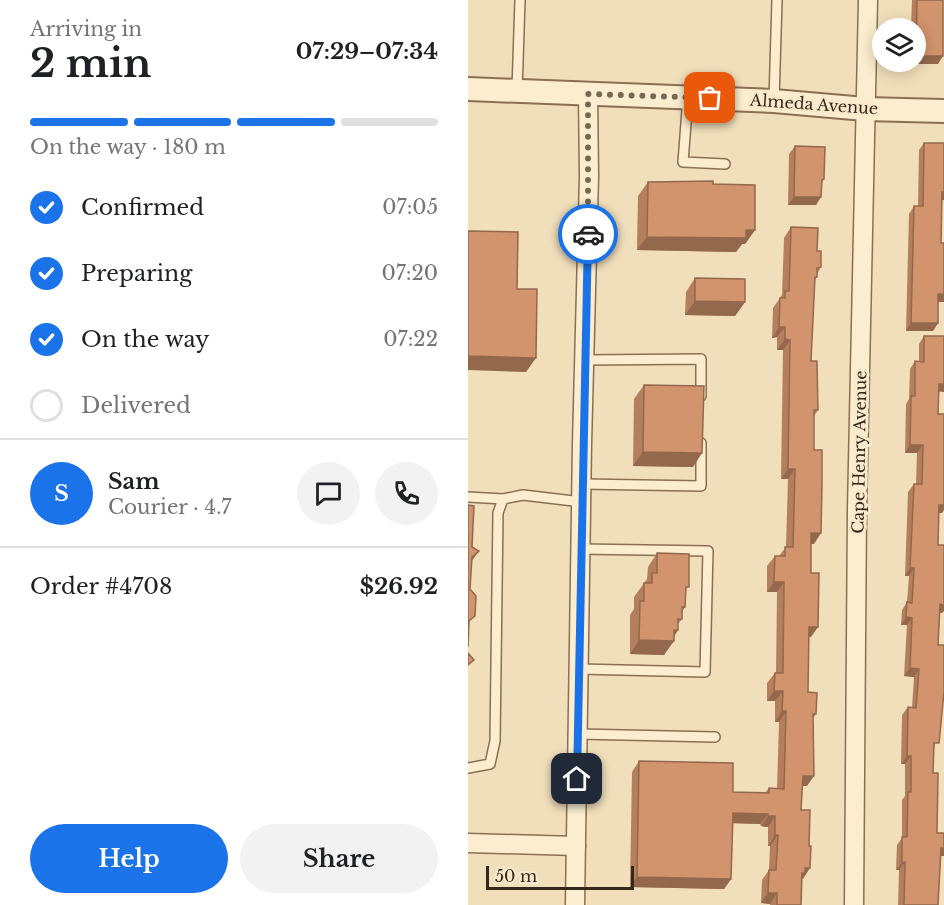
<!DOCTYPE html>
<meta charset="utf-8">
<style>
body{margin:0;font-family:"Libre Baskerville",serif;background:#f2f2f2;color:#202124;height:100vh;display:flex;flex-direction:column;font-size:22px;white-space:nowrap}
*{box-sizing:border-box;margin:0}
p{font-size:20px;color:#757577}
.icon{flex:none;width:33px;height:33px;fill:none;stroke:currentColor;stroke-width:2;stroke-linecap:round;stroke-linejoin:round}
.map{position:relative;flex:1;overflow:hidden}
.details{display:flex;flex-direction:column;background:#fff;width:468px}
.details>*{flex:none}
.buttons{position:absolute;left:404px;top:18px;display:grid;gap:12px}
.buttons a{display:grid;place-items:center;width:54px;height:54px;border-radius:50%;background:#fff;box-shadow:0 3px 15px #0003;font-size:30px}
.scale{position:absolute;left:18px;bottom:15px;width:148px;box-sizing:border-box;padding-left:6px;border:3px solid #37271a;border-top:0;font-size:16px;line-height:21px;white-space:nowrap;color:#37271a;-webkit-text-stroke:4px #f8eacb;paint-order:stroke}
.pin{position:absolute;display:grid;place-items:center;width:51px;height:51px;color:#fff;margin:-26px;border-radius:12px;box-shadow:0 3px 9px #0006}
.courier{position:absolute;display:grid;place-items:center;width:60px;height:60px;margin:-30px;border:4px solid #1a73e8;border-radius:50%;background:#fff;color:#222;box-shadow:0 2px 8px #0007}
.summary em{font-style:normal;font-weight:700}
.summary div{display:flex;flex-direction:column-reverse}
.summary{display:flex;align-items:center;justify-content:space-between;height:102px;padding:0 30px}
h1{font-size:39px;font-weight:700;line-height:45px}
.bar{display:grid;grid-template-columns:repeat(4,1fr);gap:9px 6px;align-content:center;height:72px;padding:0 30px}
.bar i{height:8px;border-radius:4px;background:#e0e0e0}
.bar .current{background:#1a73e8}
.bar p{grid-column:span 4}
.line{display:flex;align-items:center;gap:15px;padding:0 30px;border-top:2px solid #e0e0e0}
.line div{flex:1}
.round{display:grid;place-items:center;flex:none;width:63px;height:63px;border-radius:32px;background:#f2f2f2}
ol{padding:0 30px;list-style:none}
li{display:flex;align-items:center;gap:18px;height:66px}
li p{margin-inline-start:auto}
li .icon{padding:6px;border-radius:50%;background:#1a73e8;color:#fff;stroke-width:4}
li:last-child{color:#757577}
li i{width:33px;height:33px;border:3px solid #e0e0e0;border-radius:50%}
.cta{display:flex;gap:12px;margin-top:auto;padding:12px 30px}
.cta a{flex:1;height:69px;border-radius:36px;background:#1a73e8;color:#fff;font-size:24px;font-weight:700;line-height:69px;text-align:center}
.cta a+a{background:#f2f2f2;color:#202124}
main{display:flex;flex:1;min-height:0}
.map>svg:first-child{display:block}
.lines{fill:none;stroke-linecap:round;stroke-linejoin:round}
.service-casing{stroke:#896f54;stroke-width:12}
.minor-casing{stroke:#896f54;stroke-width:21}
.tertiary-casing{stroke:#896f54;stroke-width:26}
.service{stroke:#fbedce;stroke-width:9}
.minor{stroke:#fbedce;stroke-width:18}
.tertiary{stroke:#fbedce;stroke-width:22}
.wall{fill:#b57f5e}
.shaded-wall{fill:#93684c}
.building{fill:#d2946d;stroke:#93684c;stroke-width:1.5}
.done{stroke:#786752;stroke-width:6;stroke-dasharray:0 10.8}
.route{stroke:#1a73e8;stroke-width:8}
.labels{text-anchor:middle;stroke-width:6;stroke-linejoin:round;paint-order:stroke}
.street-label{font-size:16px;fill:#37271a;stroke:#f8eacb}
</style>
<main>
<section class="details">
<div class="summary"><div><h1>2 min</h1><p>Arriving in</p></div><em>07:29–07:34</em></div>
<div class="bar"><i class="current"></i><i class="current"></i><i class="current"></i><i></i><p>On the way · 180 m</p></div>
<ol>
<li><svg class="icon" aria-label="check" viewBox="0 0 24 24"><path d="M5 12l5 5 9-10"/></svg>Confirmed<p>07:05</p></li>
<li><svg class="icon" aria-label="check" viewBox="0 0 24 24"><path d="M5 12l5 5 9-10"/></svg>Preparing<p>07:20</p></li>
<li><svg class="icon" aria-label="check" viewBox="0 0 24 24"><path d="M5 12l5 5 9-10"/></svg>On the way<p>07:22</p></li>
<li><i></i>Delivered</li>
</ol>
<div class="line" style="height:108px"><b class="round" style="background:#1a73e8;color:#fff">S</b><div><b>Sam</b><p>Courier · 4.7</p></div><a class="round"><svg class="icon" aria-label="chat" viewBox="0 0 24 24"><path d="M4 5h16v11H9l-5 4z"/></svg></a><a class="round"><svg class="icon" aria-label="phone" viewBox="0 0 24 24"><path d="M5 4h4l2 5-3 2q2 4 5 5l2-3 5 2v4C11 20 4 13 5 4z"/></svg></a></div>
<div class="line" style="height:78px"><div>Order #4708</div><b>$26.92</b></div>
<div class="cta"><a>Help</a><a>Share</a></div>
</section>
<div class="map">
<svg width="476" height="905" viewBox="0 0 476 905">
<rect width="100%" height="100%" fill="#f1dfbb"/>
<g class="lines">
<g class="service-casing">
<g id="service">
<path d="M49 91 52 0"/>
<path d="M220 97 215 162 257 164"/>
<path d="M306 100 309 0"/>
<path d="M117 360 233 359V396"/>
<path d="M114 484 233 486V443"/>
<path d="M0 497 35 499"/>
<path d="M111 669 237 672 240 551 113 549"/>
<path d="M110 734 247 737"/>
<path d="M0 768 22 764 27 741 30 513 35 499 55 495 114 502"/>
</g>
</g>
<g class="minor-casing">
<g id="minor">
<path d="M0 843 108 846"/>
<path d="M107 905 114 444 121 176 120 94"/>
<path d="M386 905 389 509 400 0"/>
</g>
</g>
<g class="tertiary-casing">
<path id="tertiary" d="M0 89 306 101 397 109 476 111"/>
</g>
<use href="#service" class="service"/>
<use href="#minor" class="minor"/>
<use href="#tertiary" class="tertiary"/>
</g>
<g class="wall">
<path d="M444 0H475L470 64H442V62H447V28H443Z"/>
<path d="M456 143 474 200 473 243H476V302H470V323L465 331H438L441 214 446 206H450L451 150Z"/>
<path d="M327 146 356 179 353 183 348 205H320L321 154Z"/>
<path d="M180 182 245 184 287 230 277 244H274L268 252 169 250 170 196Z"/>
<path d="M323 227 349 251 353 267 349 274V277L347 280 343 361 350 410 346 416V544H343V637H341L340 692 348 714 345 718 339 786H334L333 810 335 879 334 878 333 905H302V904L293 903 294 880 301 870 302 846H300V827L293 826 292 824 264 823 263 879 256 889 162 887 164 772 171 761 265 792 297 793 301 788 309 789 311 722H307V701H299V683L307 673H308L309 592H299V566L307 556H311L318 547 320 479H313L315 350H309V337L304 338 305 308 314 295 316 238Z"/>
<path d="M227 278 277 302 267 316 217 315 218 292Z"/>
<path d="M456 336 470 392V414L474 513H471L470 545 474 613H472L470 645 475 700 466 750 465 773 469 833 473 856 470 905H430L431 870H428L429 845 434 838V800L437 796V764H433L434 715 440 707H444L446 677 436 676 439 625H433L434 610 439 602 441 576H437L440 492 446 484H448L449 453H437L438 404 441 399 442 369 447 361H451V344Z"/>
<path d="M176 385 225 467 165 466 166 399Z"/>
<path d="M189 553 218 592 217 607 214 612V619L210 624V630L196 655 162 654V615L166 609V597L179 579 180 567Z"/>
</g>
<g class="shaded-wall">
<path d="M448 56H475L470 64H442L444 62H447Z"/>
<path d="M474 192H476V200H469Z"/>
<path d="M326 197H353L348 205H320Z"/>
<path d="M278 230H287L277 244H274L268 252 169 250 179 237Z"/>
<path d="M470 294H476V302H465Z"/>
<path d="M227 301 277 302 267 316 217 315Z"/>
<path d="M443 323H470L465 331H438Z"/>
<path d="M311 327H317L309 337 304 338Z"/>
<path d="M317 339 322 340 315 350H309Z"/>
<path d="M0 356 68 358 58 372 0 370Z"/>
<path d="M471 384H476V392L465 391Z"/>
<path d="M442 445H455L449 453H437Z"/>
<path d="M175 452 234 453 225 467 165 466Z"/>
<path d="M320 469H327L320 479H313Z"/>
<path d="M471 505H476V510L474 513H465Z"/>
<path d="M343 533H353L346 544H336Z"/>
<path d="M11 551 1 565 4 557Z"/>
<path d="M442 568H446L441 576H437Z"/>
<path d="M306 582H316L309 592H299Z"/>
<path d="M472 604 476 605V611L474 613 467 612Z"/>
<path d="M438 617 444 618 439 625H433Z"/>
<path d="M341 627H350L343 637H334Z"/>
<path d="M206 630H210L202 641H206L196 655 162 654 171 640Z"/>
<path d="M442 668 451 669 446 677 436 676Z"/>
<path d="M306 691H315L307 701H299Z"/>
<path d="M314 711H318L311 722H307Z"/>
<path d="M439 756H443L437 764H433Z"/>
<path d="M335 776H346L339 786H327Z"/>
<path d="M265 813 300 814 292 824 257 823Z"/>
<path d="M300 816H307L300 827 293 826Z"/>
<path d="M307 835H310L302 846H300Z"/>
<path d="M473 848H476V856H468Z"/>
<path d="M437 862 431 870H428L434 863Z"/>
<path d="M337 868H342L335 879 333 878 327 884Z"/>
<path d="M169 877 263 879 256 889 162 887Z"/>
<path d="M300 893H309L302 904 293 903Z"/>
</g>
<g class="building">
<path d="M449 0H475V56H448Z"/>
<path d="M456 143H476V192H474L473 243H476V294H470V323H443L446 206H455Z"/>
<path d="M327 146 357 147 356 179 354 180 353 197H326Z"/>
<path d="M245 181V184L287 185V230H278V238L179 237 180 182Z"/>
<path d="M323 227 350 228 349 251H353V267L349 268V277H347L343 361H349L350 410H346V450H354V484L353 533H343V573H351L350 627H341L340 692 349 693 348 714H345L346 776H335L333 810H342L341 846H343L342 868H337V873H334L333 905H309V893H300L301 870H308L310 835H307V816H300V814L265 813 263 879 169 877 171 761 265 763V792L301 793V788L316 789 318 711H314L315 691H306L307 673H315L316 582H306L307 556H317V547H325L327 469H320L322 340 317 339V327H311L312 298H317V291H321Z"/>
<path d="M0 231 50 232 49 289H69L68 358 0 356Z"/>
<path d="M227 278 277 279V302L227 301Z"/>
<path d="M456 336H476V384H471L470 414H476V505H471L470 545H476V605L472 604 470 645H476V692L471 743H466L465 773H470L469 833H476V848H473L470 905H436L437 862 434 863V837H439L440 792H443V756H439L440 707 448 708 451 669 442 668 444 618 438 617 439 602 444 603 446 568H442L446 484H454L455 445H442L443 396H447V361L456 362Z"/>
<path d="M176 385 236 386 234 453 175 452Z"/>
<path d="M0 505 6 506 4 547 11 551 4 557 2 589 8 596 7 616 1 621 0 647Z"/>
<path d="M189 553 221 554V587H218L217 607H214V619H210V630H206V641L171 640 172 601H176V583H184V573H189Z"/>
<path d="M0 653 6 660 0 665Z"/>
</g>
<g class="lines">
<path class="done" d="M120 234V94L242 98"/>
<path class="route" d="M109 779 120 234"/>
</g>
<g class="labels">
<g class="street-label">
<text transform="translate(346 104) rotate(4)" y="6">Almeda Avenue</text>
<text transform="translate(391 452) rotate(-89)" y="6">Cape Henry Avenue</text>
</g>
</g>
</svg>
<div class="buttons">
<a><svg class="icon" aria-label="layers" viewBox="0 0 24 24"><path d="M12 4l9 5-9 5-9-5zM3 14l9 5 9-5"/></svg></a>
</div>
<div class="scale">50 m</div>
<div class="pin" style="left:242px;top:98px;background:#ea580c"><svg class="icon" aria-label="bag" viewBox="0 0 24 24"><path d="M5 8h14l-1 12H6zM9 8a3 3 0 0 1 6 0"/></svg></div>
<div class="pin" style="left:109px;top:779px;background:#1f2937"><svg class="icon" aria-label="home" viewBox="0 0 24 24"><path d="M3 11l9-7 9 7M6 9v11h12V9"/></svg></div>
<div class="courier" style="left:120px;top:234px"><svg class="icon" aria-label="car" viewBox="0 0 24 24"><path d="M5 17H2v-5l4-1 3-4h7l3 4 3 1v5h-3M9 17h6M6 11h13"/><circle cx="7" cy="17" r="2"/><circle cx="17" cy="17" r="2"/></svg></div>
</div>
</main>
